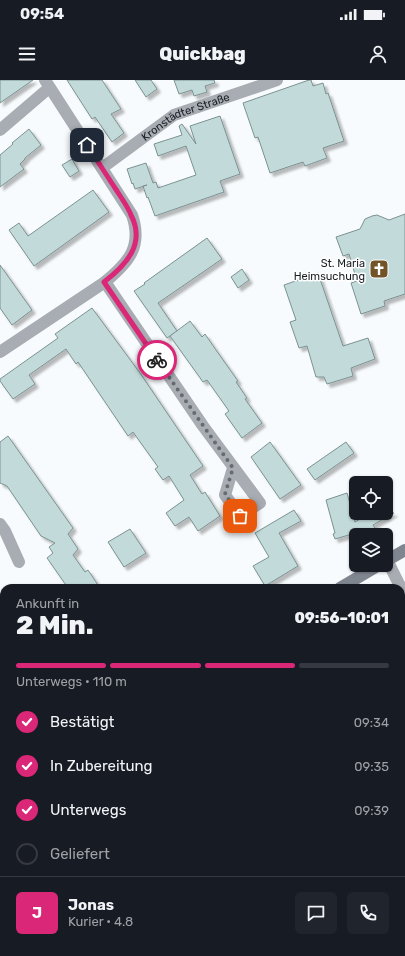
<!DOCTYPE html>
<html lang="de">
<meta charset="utf-8">
<style>
body{margin:0;font-family:Rubik,sans-serif;background:#20242c;color:#f1f3f6;height:100vh;display:flex;flex-direction:column;font-size:15px;white-space:nowrap}
*{box-sizing:border-box;margin:0}
p{font-size:13px;color:#9ea1a6}
.icon{flex:none;width:22px;height:22px;fill:none;stroke:currentColor;stroke-width:2;stroke-linecap:round;stroke-linejoin:round}
.map{position:relative;flex:1;overflow:hidden}
.details{position:absolute;left:0px;top:504px;width:405px;height:372px;display:flex;flex-direction:column;background:#171b24;border-radius:12px 12px 0 0;box-shadow:0 1px 3px #0004}
.details>*{flex:none}
.fabs{position:absolute;left:349px;top:396px;display:grid;gap:8px}
.fabs a{display:grid;place-items:center;width:44px;height:44px;border-radius:6px;background:#171b24;box-shadow:0 1px 3px #0004;font-size:20px}
.pin{position:absolute;display:grid;place-items:center;width:34px;height:34px;color:#fff;margin:-17px;border-radius:8px;box-shadow:0 2px 6px #0006}
.courier{position:absolute;display:grid;place-items:center;width:40px;height:40px;margin:-20px;border:3px solid #db2777;border-radius:50%;background:#fff;color:#222;box-shadow:0 1px 5px #0007}
.head em{font-style:normal;font-weight:800}
.head div{display:flex;flex-direction:column-reverse}
.head{display:flex;align-items:center;justify-content:space-between;height:68px;padding:0 16px}
h1{font-size:26px;font-weight:800;line-height:30px}
.bar{display:grid;grid-template-columns:repeat(4,1fr);gap:6px 4px;align-content:center;height:48px;padding:0 16px}
.bar i{height:5px;border-radius:3px;background:#363941}
.bar .current{background:#db2777}
.bar p{grid-column:span 4}
.line{display:flex;align-items:center;gap:10px;padding:0 16px;border-top:1px solid #363941}
.line div{flex:1}
.round{display:grid;place-items:center;flex:none;width:42px;height:42px;border-radius:6px;background:#20242c}
ol{padding:0 16px;list-style:none}
li{display:flex;align-items:center;gap:12px;height:44px}
li p{margin-inline-start:auto}
li .icon{padding:4px;border-radius:50%;background:#db2777;color:#fff;stroke-width:4}
li:last-child{color:#9ea1a6}
li i{width:22px;height:22px;border:2px solid #363941;border-radius:50%}
.status{display:flex;justify-content:space-between;align-items:center;height:28px;padding:0 20px;background:#171b24;direction:ltr}
.status svg{height:11px;fill:currentColor}
header{display:flex;justify-content:space-between;align-items:center;height:52px;padding:0 16px;background:#171b24;font-size:18px;font-weight:800}
.map>svg:first-child{display:block}
.building{fill:#c2dada;stroke:#7c9292;filter:url(#shadow)}
.lines{fill:none;stroke-linecap:round;stroke-linejoin:round}
.street{stroke:#a8acb3;stroke-width:12}
.secondary{stroke:#808690;stroke-width:12}
.done{stroke:#666b6f;stroke-width:4;stroke-dasharray:0 7.2}
.route{stroke:#db2777;stroke-width:5}
.labels{text-anchor:middle;stroke-width:3;stroke-linejoin:round;paint-order:stroke}
.street-label{font-size:11px;fill:#171e22;stroke:#fff}
.poi-label{font-size:11px;fill:#171e22;stroke:#fff;text-anchor:end}
</style>
<div class="status"><b>09:54</b><svg viewBox="0 0 49 12"><path d="M0 12V9h3v3zM5 12V6h3v6zM10 12V3h3v9zM15 12V0h3v12zM26 1h20v11H26zM47 4h2v5h-2z"/></svg></div>
<header><svg class="icon" aria-label="menu" viewBox="0 0 24 24"><path d="M4 6h16M4 12h16M4 18h16"/></svg>Quickbag<svg class="icon" aria-label="person" viewBox="0 0 24 24"><circle cx="12" cy="8" r="4"/><path d="M4 21q1-7 8-7t8 7"/></svg></header>
<div class="map">
<svg width="405" height="876" viewBox="0 0 405 876">
<defs>
<filter id="shadow"><feDropShadow dx="3.5" dy="3.5" stdDeviation="1" flood-color="#0004"/></filter>
</defs>
<rect width="100%" height="100%" fill="#f8fbfd"/>
<g class="building">
<path d="M0 0H33L0 23Z"/>
<path d="M67 0H102L121 29 111 34 124 53 112 62 95 37 92 39Z"/>
<path d="M135 0H151L157 9 146 17Z"/>
<path d="M174 0H214L215 3 205 6 207 12 194 16 192 10 179 14Z"/>
<path d="M309 0H311L313 6 323 3 326 14 328 13 344 61 323 68 327 78 305 86 303 82 270 93 258 57 255 58 243 23Z"/>
<path d="M220 36 240 94 220 101 224 112 155 136 148 117 147 118 143 106 147 105 135 109 133 103 132 104 127 89 146 83 153 103 156 102 158 108 196 95 186 66 158 76 154 64 182 55 179 46 182 44 196 64 190 46Z"/>
<path d="M29 49 41 65 25 78V79L20 84 24 89 0 107V75L13 64 12 63Z"/>
<path d="M72 79 79 91 70 97 62 85Z"/>
<path d="M93 110 109 132 34 186 9 150 19 143 28 156Z"/>
<path d="M405 134V214L384 221 385 226 361 234 351 203 357 201 349 174 343 176 336 157 360 149 365 139 372 136 377 135 389 140Z"/>
<path d="M207 158 222 179 158 223 177 251 167 258 134 211 145 204 144 203Z"/>
<path d="M0 185 32 230 12 245 0 228Z"/>
<path d="M242 189 249 200 238 208 231 197Z"/>
<path d="M318 193 343 266 368 258 375 279 351 288 353 296 327 304 324 297H316L307 266 299 268 290 242 296 240 284 205Z"/>
<path d="M92 228 140 293 203 386 190 395 202 414 205 412 220 436 198 451 189 437 175 446 166 433 184 420 169 396 163 400 155 389 158 387 133 352 128 356 78 282 76 284 66 269 29 295 35 304 13 319 0 301V299L58 258 55 254Z"/>
<path d="M190 241 202 257 205 254 216 270 238 301 236 302 247 318 245 319 262 343 242 358 225 334 229 331 207 300 203 302 170 256Z"/>
<path d="M8 356 73 448 68 454 78 469 73 475 85 492 88 490 100 508H68L47 478 53 473 49 467 55 463 41 456 7 406 0 403V362Z"/>
<path d="M270 362 301 405 280 419 251 377Z"/>
<path d="M346 362 354 373 315 400 307 389Z"/>
<path d="M347 413 355 442 370 433H394L373 445 379 455H361L359 452 335 459 333 454 335 453 326 420Z"/>
<path d="M294 430 301 441 279 453 298 486 265 506 253 486 269 477 255 453Z"/>
<path d="M130 449 146 473 124 487 108 462Z"/>
</g>
<g class="lines">
<g class="street">
<path d="M0 50 49 8"/>
<path id="s1" d="M102 88 174 35 277 0"/>
<path d="M105 202 203 346 260 423 240 436 225 415 233 388"/>
<path d="M0 272 105 202C128 183 143 167 132 135L45 0"/>
<path d="M0 444 5 451 19 482"/>
<path d="M387 480 401 508"/>
<path d="M0 627 4 628"/>
<path d="M232 872V876"/>
</g>
<g class="secondary">
<path d="M386 481 405 470"/>
<path d="M340 508 379 485"/>
<path d="M0 720 4 717"/>
</g>
</g>
<g class="lines">
<path class="done" d="M157 280 233 388 225 414 240 436"/>
<path class="route" d="M87 65C97 80 107 96 117 111 122 119 128 127 131 135 146 164 126 185 104 202L157 280"/>
</g>
<defs>
<g id="church-square" transform="scale(1)"><rect x="-9" y="-9" width="18" height="18" rx="4" fill="#735429" stroke="#fff"/><path d="M-1.2-6h2.4v3.5h3.3v2.4h-3.3V6h-2.4V-.1h-3.3v-2.4h3.3Z" fill="#fff"/></g>
</defs>
<g fill-rule="evenodd">
<use href="#church-square" x="379" y="189"/>
</g>
<g class="labels">
<g class="street-label">
<text dy="4" stroke="none"><textPath href="#s1" startOffset="99">Kronstädter Straße</textPath></text>
</g>
<g class="poi-label">
<text x="365" y="187">St. Maria<tspan x="365" dy="13">Heimsuchung</tspan></text>
</g>
</g>
</svg>
<div class="fabs">
<a><svg class="icon" aria-label="locate" viewBox="0 0 24 24"><circle cx="12" cy="12" r="6"/><path d="M12 2v4M12 18v4M2 12h4M18 12h4"/></svg></a>
<a><svg class="icon" aria-label="layers" viewBox="0 0 24 24"><path d="M12 4l9 5-9 5-9-5zM3 14l9 5 9-5"/></svg></a>
</div>
<div class="pin" style="left:240px;top:436px;background:#ea580c"><svg class="icon" aria-label="bag" viewBox="0 0 24 24"><path d="M5 8h14l-1 12H6zM9 8a3 3 0 0 1 6 0"/></svg></div>
<div class="pin" style="left:87px;top:65px;background:#1f2937"><svg class="icon" aria-label="home" viewBox="0 0 24 24"><path d="M3 11l9-7 9 7M6 9v11h12V9"/></svg></div>
<div class="courier" style="left:157px;top:280px"><svg class="icon" aria-label="bike" viewBox="0 0 24 24"><circle cx="6" cy="16" r="4"/><circle cx="18" cy="16" r="4"/><path d="M6 16l4-8h5l3 8M10 8l3 8H6M13 5h3"/></svg></div>
<section class="details">
<div class="head"><div><h1>2 Min.</h1><p>Ankunft in</p></div><em>09:56–10:01</em></div>
<div class="bar"><i class="current"></i><i class="current"></i><i class="current"></i><i></i><p>Unterwegs · 110 m</p></div>
<ol>
<li><svg class="icon" aria-label="check" viewBox="0 0 24 24"><path d="M5 12l5 5 9-10"/></svg>Bestätigt<p>09:34</p></li>
<li><svg class="icon" aria-label="check" viewBox="0 0 24 24"><path d="M5 12l5 5 9-10"/></svg>In Zubereitung<p>09:35</p></li>
<li><svg class="icon" aria-label="check" viewBox="0 0 24 24"><path d="M5 12l5 5 9-10"/></svg>Unterwegs<p>09:39</p></li>
<li><i></i>Geliefert</li>
</ol>
<div class="line" style="height:72px"><b class="round" style="background:#db2777;color:#fff">J</b><div><b>Jonas</b><p>Kurier · 4.8</p></div><a class="round"><svg class="icon" aria-label="chat" viewBox="0 0 24 24"><path d="M4 5h16v11H9l-5 4z"/></svg></a><a class="round"><svg class="icon" aria-label="phone" viewBox="0 0 24 24"><path d="M5 4h4l2 5-3 2q2 4 5 5l2-3 5 2v4C11 20 4 13 5 4z"/></svg></a></div>
</section>
</div>
